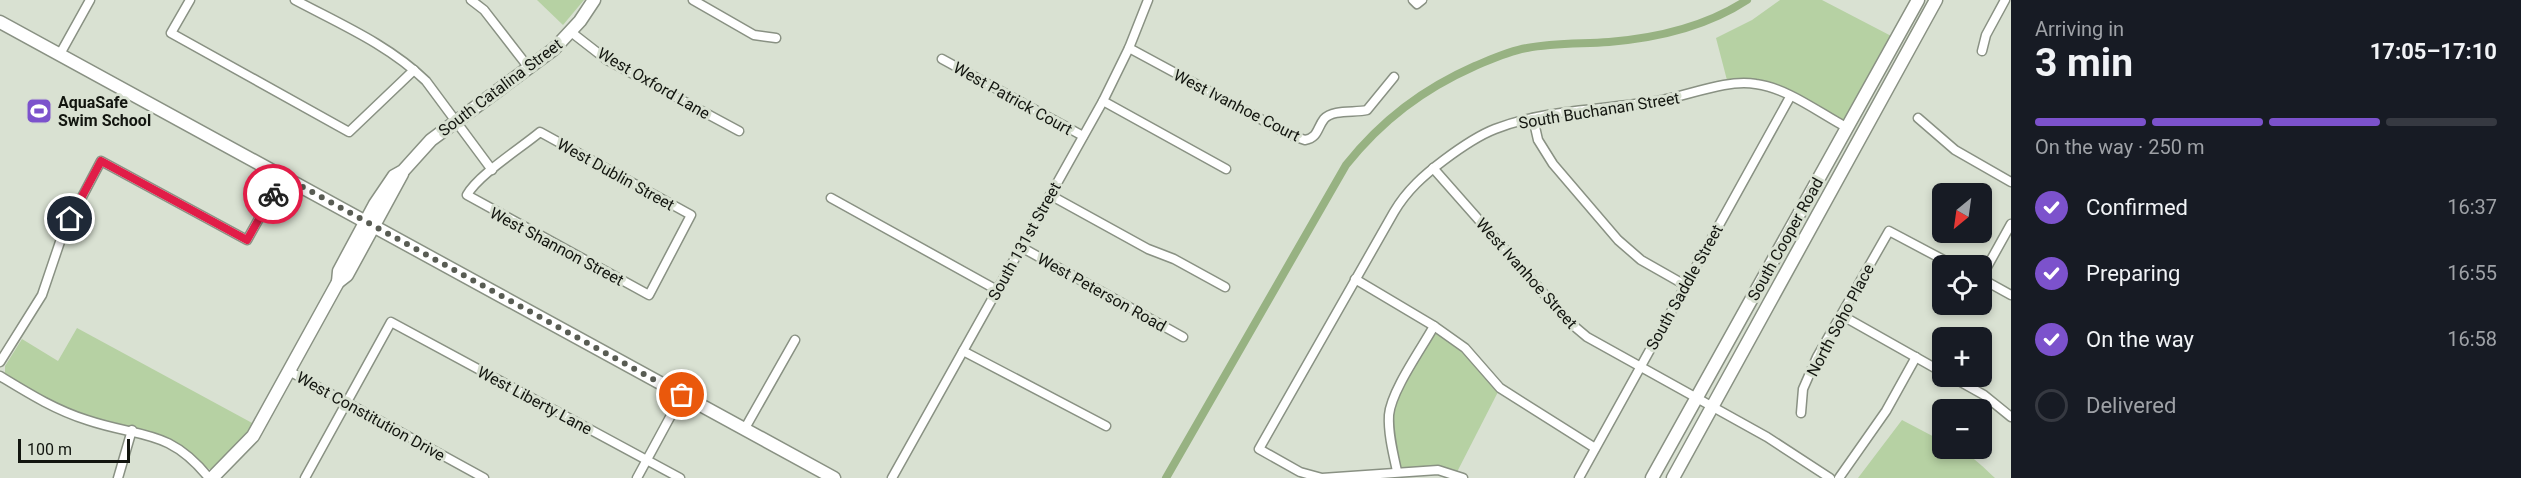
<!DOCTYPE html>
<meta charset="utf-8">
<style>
body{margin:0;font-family:Roboto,sans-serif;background:#242831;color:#f1f3f6;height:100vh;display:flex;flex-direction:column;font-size:22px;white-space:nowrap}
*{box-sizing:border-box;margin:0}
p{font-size:20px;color:#9ea1a6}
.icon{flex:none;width:33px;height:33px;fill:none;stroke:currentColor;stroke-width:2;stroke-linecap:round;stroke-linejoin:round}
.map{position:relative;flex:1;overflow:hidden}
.side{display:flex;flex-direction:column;background:#171b24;width:510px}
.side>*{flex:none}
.needle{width:39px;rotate:209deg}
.controls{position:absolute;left:1932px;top:183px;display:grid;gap:12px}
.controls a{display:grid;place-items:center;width:60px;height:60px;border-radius:9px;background:#171b24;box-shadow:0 3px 9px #0003;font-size:30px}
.scale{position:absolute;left:18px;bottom:15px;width:112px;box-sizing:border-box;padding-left:6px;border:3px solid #12150f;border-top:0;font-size:16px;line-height:21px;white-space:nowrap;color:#12150f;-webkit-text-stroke:4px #d9e1d2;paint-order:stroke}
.pin{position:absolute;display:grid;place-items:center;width:51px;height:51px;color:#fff;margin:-26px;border:3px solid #fff;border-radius:50%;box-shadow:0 2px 6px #0007}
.courier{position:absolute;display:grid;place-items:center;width:60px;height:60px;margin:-30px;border:4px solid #e11d48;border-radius:50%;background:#fff;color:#222;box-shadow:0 2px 8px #0007}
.headline em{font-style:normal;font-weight:700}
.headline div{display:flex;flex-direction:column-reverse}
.headline{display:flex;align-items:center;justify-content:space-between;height:102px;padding:0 24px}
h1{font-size:39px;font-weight:700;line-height:45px}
.bar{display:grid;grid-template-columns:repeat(4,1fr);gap:9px 6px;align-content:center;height:72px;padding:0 24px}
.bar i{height:8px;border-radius:4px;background:#363941}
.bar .current{background:#7c52cc}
.bar p{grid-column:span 4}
ol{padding:0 24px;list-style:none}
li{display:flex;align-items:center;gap:18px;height:66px}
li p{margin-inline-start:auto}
li .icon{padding:6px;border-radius:50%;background:#7c52cc;color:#fff;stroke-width:4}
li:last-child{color:#9ea1a6}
li i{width:33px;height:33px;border:3px solid #363941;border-radius:50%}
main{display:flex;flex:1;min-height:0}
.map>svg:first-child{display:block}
.green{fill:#b6d1a3}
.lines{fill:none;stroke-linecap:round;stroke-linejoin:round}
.canal{stroke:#97b282;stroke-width:8}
.street-casing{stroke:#899183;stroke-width:11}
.secondary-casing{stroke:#899183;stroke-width:15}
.primary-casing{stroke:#899183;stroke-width:15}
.street{stroke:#fff;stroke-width:8}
.secondary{stroke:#fff;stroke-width:12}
.primary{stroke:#fff;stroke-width:12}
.done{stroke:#585c53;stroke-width:6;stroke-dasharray:0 10.8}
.route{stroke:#e11d48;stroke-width:8}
.labels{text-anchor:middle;stroke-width:6;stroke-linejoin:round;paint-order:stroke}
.street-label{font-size:16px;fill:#12150f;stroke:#d9e1d2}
.poi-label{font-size:16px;font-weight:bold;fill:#12150f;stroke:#d9e1d2;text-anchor:start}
</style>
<main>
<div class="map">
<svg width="2011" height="478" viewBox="0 0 2011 478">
<rect width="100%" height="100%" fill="#d9e1d2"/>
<g class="green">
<path d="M537 0H584L563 25Z"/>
<path d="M1780 0H1822L1897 39 1846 127 1771 86 1728 84 1716 38 1752 20Z"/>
<path d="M1434 326 1465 348 1500 388 1456 474 1397 471 1389 429 1393 398Z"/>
<path d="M77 328 254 424 243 439 213 469H209C196 461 187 448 172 441 149 429 122 425 97 418 64 408 33 393 5 373V366L22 339 58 361Z"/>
<path d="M1902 420 1942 441V448C1966 448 1979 463 1995 478H1858Z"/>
</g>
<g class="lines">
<path class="canal" d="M1166 478 1346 165C1382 120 1423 89 1475 66 1492 59 1509 51 1527 48 1554 43 1581 44 1609 42 1657 38 1706 27 1747 0"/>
<g class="street-casing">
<g id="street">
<path d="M190 0 171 33 349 132 414 70"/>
<path d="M295 0C340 24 389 45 426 81L492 170"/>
<path d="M471 0 484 10 529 68"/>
<path d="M693 0 754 35 776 38"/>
<path d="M1413 0 1417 4 1422 0"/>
<path d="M571 32 607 60 739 131"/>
<path d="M1129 48 1290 135 1305 140C1318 138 1317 128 1324 119 1333 109 1355 113 1367 110L1394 77"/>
<path d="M1982 51 1986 35 2005 0"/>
<path d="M60 54 90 0"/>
<path d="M942 59 1083 136"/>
<path d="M1103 101 1226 169"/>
<path d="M1533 118 1538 140 1553 164 1618 240 1641 260 1685 285"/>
<path d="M1918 118 1955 150 2011 182"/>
<path d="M540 132 691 215 649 295 467 195C478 175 521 148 540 132Z"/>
<path d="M1433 168 1568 321 1587 337 1767 437 1830 478"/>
<path d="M1050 195 1148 249 1174 259 1225 287"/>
<path d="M831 198 997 290"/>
<path d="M1021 247 1183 337"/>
<path d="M1982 276 2011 224"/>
<path d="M1355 279 1434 326 1465 348 1500 388 1595 448"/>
<path d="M1982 279 2011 295"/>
<path d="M1841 315 1942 372"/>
<path d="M963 351 1106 426"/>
<path d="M0 362 42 295 63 233 101 161 247 240 283 176"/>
<path d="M289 371 484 478"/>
<path d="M0 376C28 393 55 410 87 420 140 438 169 428 209 478"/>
<path d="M1950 376 1984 395 2011 417"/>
<path d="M1801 413 1803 389 1817 357 1889 231 1955 266"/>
<path d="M744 430 795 340"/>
<path d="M1397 471C1393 453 1388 433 1389 415 1391 391 1422 348 1434 326"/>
<path d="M118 478 132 430"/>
<path d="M305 478 391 322 680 478"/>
<path d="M637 478 682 395"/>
<path d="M892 478 1103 101 1129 48 1148 0"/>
<path d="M1463 478 1438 470 1322 478 1300 472 1259 449 1394 212C1407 190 1424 175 1444 160 1460 148 1477 136 1495 129 1547 109 1603 110 1657 101 1689 96 1724 79 1756 84 1787 88 1818 112 1846 127"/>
<path d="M1579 478 1790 97"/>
<path d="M1839 478 1886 411 1916 357"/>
</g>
</g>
<g class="secondary-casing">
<g id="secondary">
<path d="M338 282 339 271 375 204 394 176 403 171 431 140 554 49 580 21 594 0"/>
<path d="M212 478 253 436 338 282 347 275 402 174"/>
<path d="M1652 478 1918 0"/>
<path d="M1673 478 1936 0"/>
</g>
</g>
<g class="primary-casing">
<path id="primary" d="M0 22 834 478"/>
</g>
<use href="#street" class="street"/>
<use href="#secondary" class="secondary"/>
<use href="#primary" class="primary"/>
</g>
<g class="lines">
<path class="done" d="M273 194 283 176 682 395"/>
<path class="route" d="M70 219 101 161 247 240 273 194"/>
</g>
<defs>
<g id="stadium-square" transform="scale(1.35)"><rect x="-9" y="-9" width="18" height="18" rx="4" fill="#7c52cc" stroke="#d9e1d2"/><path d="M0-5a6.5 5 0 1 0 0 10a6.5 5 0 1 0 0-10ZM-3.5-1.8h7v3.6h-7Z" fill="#fff"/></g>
</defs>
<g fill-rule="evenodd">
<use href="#stadium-square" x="39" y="111"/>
</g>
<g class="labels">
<g class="street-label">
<text transform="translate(654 83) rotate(30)" y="6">West Oxford Lane</text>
<text transform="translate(500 87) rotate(-37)" y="6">South Catalina Street</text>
<text transform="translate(1013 98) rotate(29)" y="6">West Patrick Court</text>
<text transform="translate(1237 105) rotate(27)" y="6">West Ivanhoe Court</text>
<text transform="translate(1599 110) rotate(-9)" y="6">South Buchanan Street</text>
<text transform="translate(616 174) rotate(29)" y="6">West Dublin Street</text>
<text transform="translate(1785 239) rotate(-61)" y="6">South Cooper Road</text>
<text transform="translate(1024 241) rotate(-61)" y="6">South 131st Street</text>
<text transform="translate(557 246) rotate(28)" y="6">West Shannon Street</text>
<text transform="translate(1527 273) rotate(48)" y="6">West Ivanhoe Street</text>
<text transform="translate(1684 287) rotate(-61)" y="6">South Saddle Street</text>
<text transform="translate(1102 292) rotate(29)" y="6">West Peterson Road</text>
<text transform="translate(1840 320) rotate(-62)" y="6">North Soho Place</text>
<text transform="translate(535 400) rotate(28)" y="6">West Liberty Lane</text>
<text transform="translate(371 416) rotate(29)" y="6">West Constitution Drive</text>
</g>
<g class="poi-label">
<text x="58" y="108">AquaSafe<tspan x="58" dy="18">Swim School</tspan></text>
</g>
</g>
</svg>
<div class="controls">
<a><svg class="needle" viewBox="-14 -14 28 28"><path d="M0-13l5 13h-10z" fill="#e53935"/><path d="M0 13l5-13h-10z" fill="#9ea1a6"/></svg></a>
<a><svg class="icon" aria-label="locate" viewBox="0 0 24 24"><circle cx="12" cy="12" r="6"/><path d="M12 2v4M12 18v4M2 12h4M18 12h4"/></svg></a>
<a>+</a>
<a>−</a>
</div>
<div class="scale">100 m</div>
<div class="pin" style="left:682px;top:395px;background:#ea580c"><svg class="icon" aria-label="bag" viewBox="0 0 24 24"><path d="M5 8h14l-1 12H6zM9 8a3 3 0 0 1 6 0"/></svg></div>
<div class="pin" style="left:70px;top:219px;background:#1f2937"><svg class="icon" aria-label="home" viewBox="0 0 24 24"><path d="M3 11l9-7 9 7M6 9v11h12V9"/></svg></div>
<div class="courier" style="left:273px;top:194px"><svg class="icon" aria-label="bike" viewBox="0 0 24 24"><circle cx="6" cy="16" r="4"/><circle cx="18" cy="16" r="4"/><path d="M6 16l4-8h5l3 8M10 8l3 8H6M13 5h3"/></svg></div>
</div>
<section class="side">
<div class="headline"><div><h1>3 min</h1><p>Arriving in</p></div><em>17:05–17:10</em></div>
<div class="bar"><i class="current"></i><i class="current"></i><i class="current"></i><i></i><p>On the way · 250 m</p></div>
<ol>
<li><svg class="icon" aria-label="check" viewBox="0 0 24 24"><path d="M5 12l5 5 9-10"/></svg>Confirmed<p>16:37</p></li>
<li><svg class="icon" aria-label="check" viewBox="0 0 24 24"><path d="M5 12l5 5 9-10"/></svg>Preparing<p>16:55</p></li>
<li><svg class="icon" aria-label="check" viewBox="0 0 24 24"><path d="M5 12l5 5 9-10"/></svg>On the way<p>16:58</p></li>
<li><i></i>Delivered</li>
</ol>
</section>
</main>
